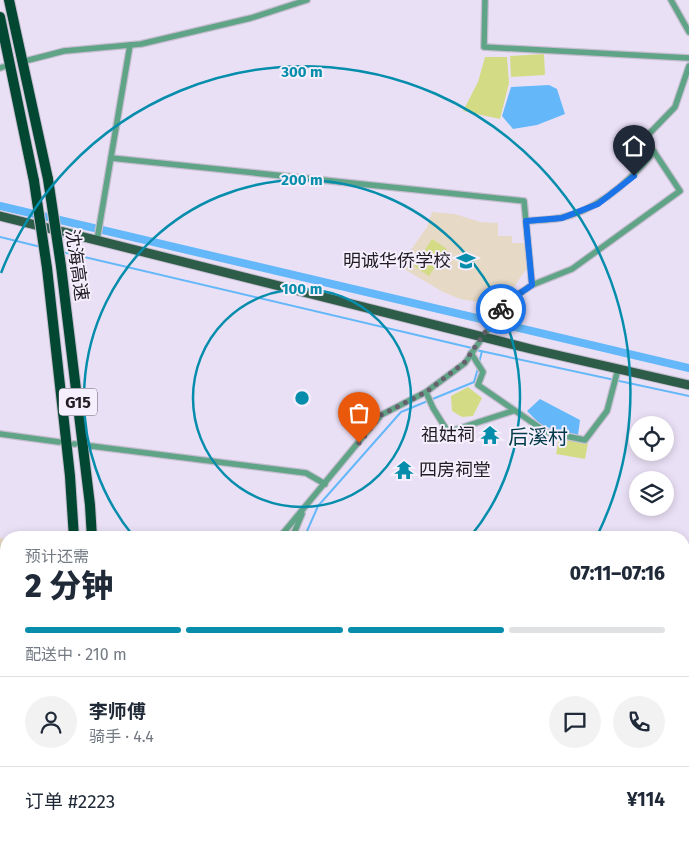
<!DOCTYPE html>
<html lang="zh">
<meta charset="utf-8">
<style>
body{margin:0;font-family:"Fira Sans","Noto Sans SC",sans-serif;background:#f2f2f3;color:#1f2937;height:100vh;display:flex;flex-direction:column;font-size:19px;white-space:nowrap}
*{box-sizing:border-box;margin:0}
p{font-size:16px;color:#747a83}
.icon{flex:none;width:28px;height:28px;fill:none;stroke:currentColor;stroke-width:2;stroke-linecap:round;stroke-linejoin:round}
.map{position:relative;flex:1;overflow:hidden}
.sheet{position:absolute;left:0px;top:531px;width:690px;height:311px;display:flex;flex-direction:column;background:#fff;border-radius:20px 20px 0 0;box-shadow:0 2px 8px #0003}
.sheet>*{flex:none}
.controls{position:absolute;left:629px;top:416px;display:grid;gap:10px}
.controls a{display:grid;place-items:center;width:45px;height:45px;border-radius:50%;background:#fff;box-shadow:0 2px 8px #0003;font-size:25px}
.pin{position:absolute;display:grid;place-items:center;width:42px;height:42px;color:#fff;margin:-51px -21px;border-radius:50% 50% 50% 0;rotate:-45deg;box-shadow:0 0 5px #0007}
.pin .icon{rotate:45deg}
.courier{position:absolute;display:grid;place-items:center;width:50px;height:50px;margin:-25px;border:4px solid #1a73e8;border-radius:50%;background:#fff;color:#222;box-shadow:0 1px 6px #0007}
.overview em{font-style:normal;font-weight:800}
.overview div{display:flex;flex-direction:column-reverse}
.overview{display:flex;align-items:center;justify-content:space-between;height:85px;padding:0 25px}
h1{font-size:32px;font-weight:800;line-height:38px}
.bar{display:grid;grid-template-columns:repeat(4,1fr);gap:8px 5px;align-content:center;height:60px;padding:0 25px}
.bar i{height:6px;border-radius:4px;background:#e0e1e3}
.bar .current{background:#058dab}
.bar p{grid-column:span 4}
.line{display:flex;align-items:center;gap:12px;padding:0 25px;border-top:1px solid #e0e1e3}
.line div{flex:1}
.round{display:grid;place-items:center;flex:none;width:52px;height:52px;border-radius:26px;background:#f2f2f3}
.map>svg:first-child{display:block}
.education{fill:#e6d9c5}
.green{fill:#d3dc84}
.water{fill:#64b8f9}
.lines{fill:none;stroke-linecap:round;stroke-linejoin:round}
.stream{stroke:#64b8f9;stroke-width:2}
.canal{stroke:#64b8f9;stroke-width:8}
.street-casing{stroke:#c6bdd0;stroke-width:8}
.primary-casing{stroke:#c6bdd0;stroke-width:11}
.highway-casing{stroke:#c6bdd0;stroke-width:12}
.street{stroke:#60a487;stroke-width:5.5}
.primary{stroke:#2d5d49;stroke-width:9}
.highway{stroke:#024731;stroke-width:10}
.highway-bridge-casing{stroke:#c6bdd0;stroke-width:12;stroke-linecap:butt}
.highway-bridge{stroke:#024731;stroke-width:10}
.done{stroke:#67616e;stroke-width:5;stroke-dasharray:0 9}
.route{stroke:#1a73e8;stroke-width:6}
.ring{fill:none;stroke:#058dab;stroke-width:2.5}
.labels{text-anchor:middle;stroke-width:4;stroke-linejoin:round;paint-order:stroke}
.shield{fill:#f5effd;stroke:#615c66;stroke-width:1}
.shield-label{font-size:16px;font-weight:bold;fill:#211d25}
.poi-label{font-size:18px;fill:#211d25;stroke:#f5effd;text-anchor:end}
.street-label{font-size:18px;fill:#211d25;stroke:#f5effd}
.quarter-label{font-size:20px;fill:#003a48;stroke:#f5effd}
.centre{fill:#058dab;stroke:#f5effd;stroke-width:2.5}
.ring-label{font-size:15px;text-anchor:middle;font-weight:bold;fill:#058dab;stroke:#f5effd;stroke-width:4;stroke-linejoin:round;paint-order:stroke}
</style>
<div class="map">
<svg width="689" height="842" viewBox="0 0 689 842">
<rect width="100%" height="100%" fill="#eae0f6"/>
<g class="education">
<path d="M432 212 455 214 480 222 498 223V236H512V243H526L527 268 509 294 498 305 460 299 443 292 404 269 408 254 427 227Z"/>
<path d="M0 538 6 539V621H0Z"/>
</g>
<g class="green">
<path d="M544 54 545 75 511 77 510 56Z"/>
<path d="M485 57H507L509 83 500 119 463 111 478 82Z"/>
<path d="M432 239 447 249 429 276 414 266Z"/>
<path d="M468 387 482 398 473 416 462 417 452 411 451 396Z"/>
<path d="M559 438 588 443 585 459 556 454Z"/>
</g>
<g class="water">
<path d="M549 85 557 89 565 114 537 125 513 129 502 116 511 87Z"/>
<path d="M540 399 580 420 578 435 542 426 527 411Z"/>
</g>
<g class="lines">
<g class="stream">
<path d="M0 237 41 247"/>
<path d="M63 252 472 348"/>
<path d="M476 350 689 396"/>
<path d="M479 363 482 351"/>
<path d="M304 538 318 506 401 412 474 382 478 368"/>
<path d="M0 643 6 644"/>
</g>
<path class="canal" d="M0 206 689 368"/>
<g class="street-casing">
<g id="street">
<path d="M485 0 484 47 689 58"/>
<path d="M671 0 689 32"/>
<path d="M29 60 64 51 141 44 251 18 307 0"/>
<path d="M0 68 3 67"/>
<path d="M111 158 524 201 532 285"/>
<path d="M526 221C537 220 549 220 560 218 599 210 630 181 654 152"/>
<path d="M97 240 130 45"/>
<path d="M471 353 483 372 478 385 546 432 585 440 607 411 618 369"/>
<path d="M426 392 433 408 448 432 513 411"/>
<path d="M0 434 59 442"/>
<path d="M74 444H75"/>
<path d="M91 446 306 473 325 484"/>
<path d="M279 538 381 415 426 392 465 363 507 302 532 285 572 269 680 191 645 138 675 107 689 66"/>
<path d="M292 538 302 514"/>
<path d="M684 570 689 571"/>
<path d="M0 632H6"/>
<path d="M684 696 689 697"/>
<path d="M570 836 573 842"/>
</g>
</g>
<g class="primary-casing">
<path id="primary" d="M0 216 535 350 689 385"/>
</g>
<g class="highway-casing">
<g id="highway">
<path d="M9 0 48 179"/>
<path d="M0 17 34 181"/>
<path d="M61 266 90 505 92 538"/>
<path d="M47 268 70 476 74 538"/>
<path d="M77 842V836"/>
<path d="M96 842V836"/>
</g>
</g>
<use href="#street" class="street"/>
<use href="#primary" class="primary"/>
<use href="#highway" class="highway"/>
<g class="highway-bridge-casing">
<g id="highway-bridge">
<path d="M48 179 61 266"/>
<path d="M34 181 47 268"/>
</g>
</g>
<use href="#highway-bridge" class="highway-bridge"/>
</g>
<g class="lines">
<path class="done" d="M359 443 381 415 426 392 464 363 501 309"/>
<path class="route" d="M501 309 507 302 532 285 526 221 562 218 598 204 634 176"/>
</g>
<g class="ring">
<circle cx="302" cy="398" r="109"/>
<path d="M134 537A218 218 0 1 1 470 537"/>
<path d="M1 273A326 326 0 1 1 597 536"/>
</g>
<defs>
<g id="school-bare" transform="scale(1.5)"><path d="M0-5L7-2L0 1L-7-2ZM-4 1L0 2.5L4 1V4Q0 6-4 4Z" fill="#058dab" stroke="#f5effd" stroke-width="2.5" paint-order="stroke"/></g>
<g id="temple-bare" transform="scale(1.5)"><path d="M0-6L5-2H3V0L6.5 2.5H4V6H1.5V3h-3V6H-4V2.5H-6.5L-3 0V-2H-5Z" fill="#058dab" stroke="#f5effd" stroke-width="2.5" paint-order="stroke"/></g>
</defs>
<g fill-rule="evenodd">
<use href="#school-bare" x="466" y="261"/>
<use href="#temple-bare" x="490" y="435"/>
<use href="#temple-bare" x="404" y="470"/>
</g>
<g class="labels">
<rect class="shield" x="59" y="388.5" width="38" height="27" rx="4"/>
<g class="shield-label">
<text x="78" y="408">G15</text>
</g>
<g class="poi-label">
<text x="451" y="267">明诚华侨学校</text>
<text x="475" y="441">祖姑祠</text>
<text x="419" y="476" text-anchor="start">四房祠堂</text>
</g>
<g class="street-label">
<text transform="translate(77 265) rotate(82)" y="6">沈海高速</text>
</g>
<g class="quarter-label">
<text x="538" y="444">后溪村</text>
</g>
</g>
<circle cx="302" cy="398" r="8" class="centre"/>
<g class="ring-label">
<text x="302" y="77">300 m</text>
<text x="302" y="185">200 m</text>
<text x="302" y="294">100 m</text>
</g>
</svg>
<div class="controls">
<a><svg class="icon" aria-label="locate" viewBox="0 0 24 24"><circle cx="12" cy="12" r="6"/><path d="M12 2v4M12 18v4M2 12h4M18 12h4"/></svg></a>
<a><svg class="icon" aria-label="layers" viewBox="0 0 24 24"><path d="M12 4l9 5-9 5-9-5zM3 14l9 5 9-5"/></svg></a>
</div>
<div class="pin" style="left:359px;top:443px;background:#ea580c"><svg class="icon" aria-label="bag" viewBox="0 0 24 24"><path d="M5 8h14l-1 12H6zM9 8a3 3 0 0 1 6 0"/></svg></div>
<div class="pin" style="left:634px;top:176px;background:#1f2937"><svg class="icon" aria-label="home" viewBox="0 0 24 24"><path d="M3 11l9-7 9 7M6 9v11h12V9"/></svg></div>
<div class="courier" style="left:501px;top:309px"><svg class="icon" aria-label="bike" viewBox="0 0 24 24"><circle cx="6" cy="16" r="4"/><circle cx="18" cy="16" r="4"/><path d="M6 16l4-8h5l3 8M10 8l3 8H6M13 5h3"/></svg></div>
<section class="sheet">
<div class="overview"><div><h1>2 分钟</h1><p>预计还需</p></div><em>07:11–07:16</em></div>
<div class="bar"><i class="current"></i><i class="current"></i><i class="current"></i><i></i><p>配送中 · 210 m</p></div>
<div class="line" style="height:90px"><a class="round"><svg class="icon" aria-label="person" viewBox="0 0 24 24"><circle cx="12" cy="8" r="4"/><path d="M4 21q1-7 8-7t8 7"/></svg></a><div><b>李师傅</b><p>骑手 · 4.4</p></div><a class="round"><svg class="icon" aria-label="chat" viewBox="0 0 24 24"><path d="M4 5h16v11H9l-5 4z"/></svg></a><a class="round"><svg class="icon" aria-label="phone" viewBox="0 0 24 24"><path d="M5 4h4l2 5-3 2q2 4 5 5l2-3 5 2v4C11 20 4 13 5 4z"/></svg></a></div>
<div class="line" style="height:65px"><div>订单 #2223</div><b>¥114</b></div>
</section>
</div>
